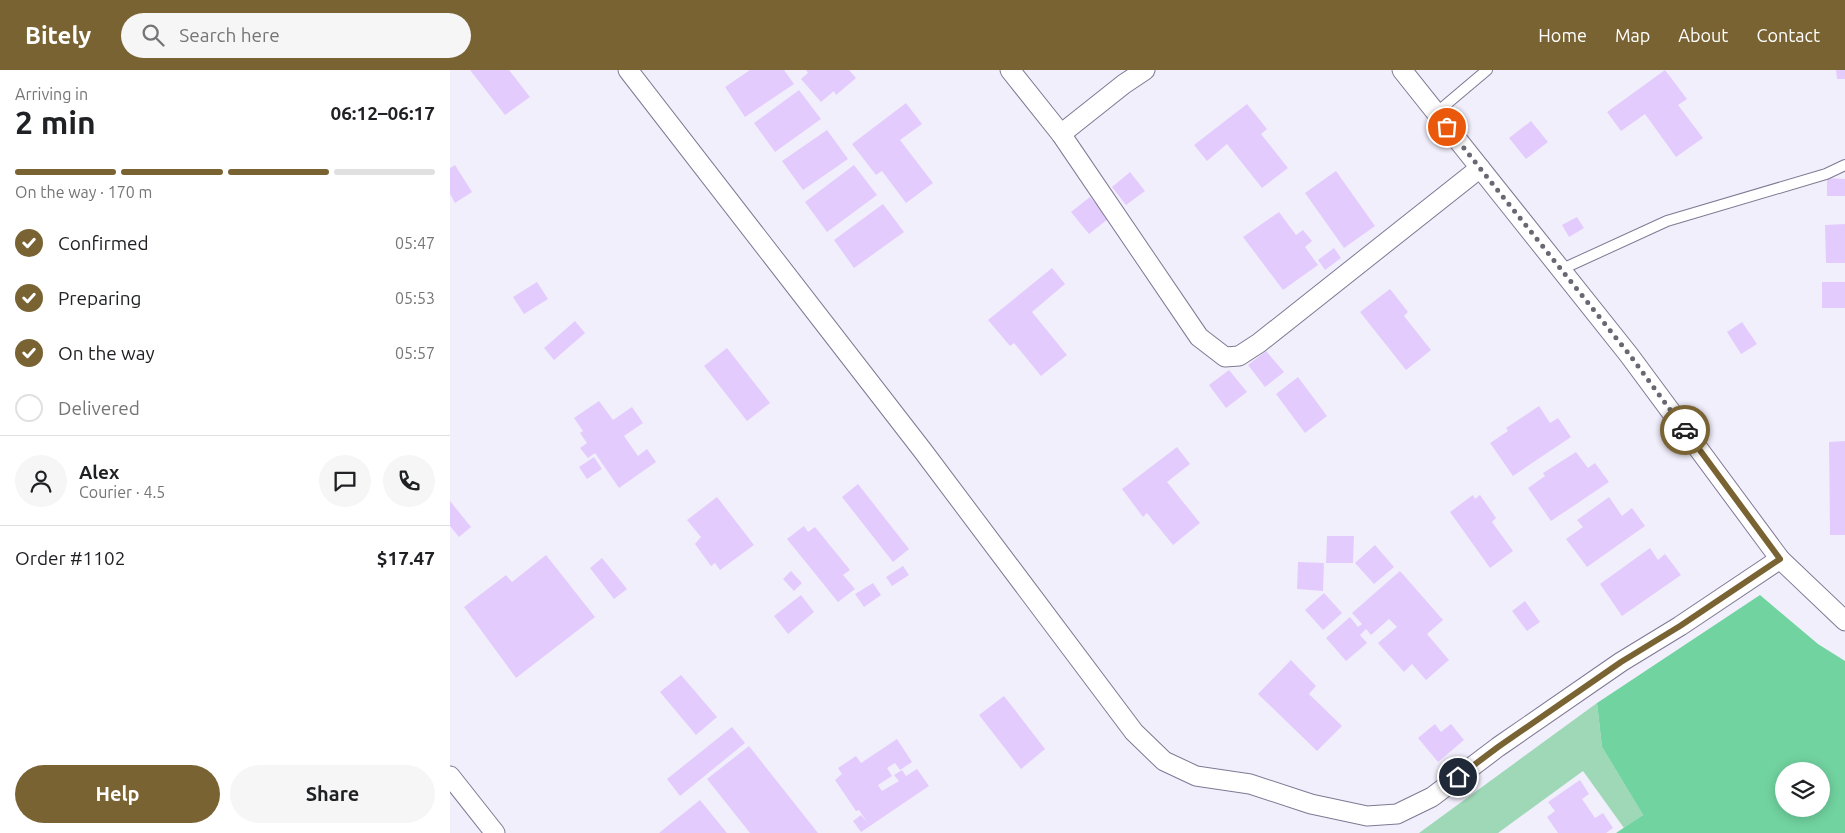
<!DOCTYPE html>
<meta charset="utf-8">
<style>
body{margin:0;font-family:Ubuntu,sans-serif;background:#f6f6f6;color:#202124;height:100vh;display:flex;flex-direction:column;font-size:19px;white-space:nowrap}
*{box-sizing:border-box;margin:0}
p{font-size:16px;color:#757577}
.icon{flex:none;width:28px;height:28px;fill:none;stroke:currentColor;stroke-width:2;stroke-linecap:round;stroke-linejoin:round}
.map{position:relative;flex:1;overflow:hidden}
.drawer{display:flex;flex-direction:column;background:#fff;width:450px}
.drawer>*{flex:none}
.controls{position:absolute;left:1325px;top:692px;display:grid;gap:10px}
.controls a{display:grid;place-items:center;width:55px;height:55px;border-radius:50%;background:#fff;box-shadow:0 2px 12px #0003;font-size:25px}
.pin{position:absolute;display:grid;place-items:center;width:42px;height:42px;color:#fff;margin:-21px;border:2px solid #fff;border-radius:50%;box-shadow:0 1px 5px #0007}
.courier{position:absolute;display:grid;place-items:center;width:50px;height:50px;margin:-25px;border:4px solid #796333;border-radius:50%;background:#fff;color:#222;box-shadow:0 1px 6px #0007}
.head em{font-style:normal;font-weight:600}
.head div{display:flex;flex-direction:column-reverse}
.head{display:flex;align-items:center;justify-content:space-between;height:85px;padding:0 15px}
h1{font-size:32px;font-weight:600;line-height:38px}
.bar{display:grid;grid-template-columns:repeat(4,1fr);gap:8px 5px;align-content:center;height:60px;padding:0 15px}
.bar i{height:6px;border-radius:4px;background:#e0e0e0}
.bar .current{background:#796333}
.bar p{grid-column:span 4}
.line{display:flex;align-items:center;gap:12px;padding:0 15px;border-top:1px solid #e0e0e0}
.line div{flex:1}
.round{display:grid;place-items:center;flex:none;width:52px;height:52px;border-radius:26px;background:#f6f6f6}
ol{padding:0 15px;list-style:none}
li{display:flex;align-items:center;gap:15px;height:55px}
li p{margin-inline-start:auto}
li .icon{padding:5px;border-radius:50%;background:#796333;color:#fff;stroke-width:4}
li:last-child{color:#757577}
li i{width:28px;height:28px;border:2px solid #e0e0e0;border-radius:50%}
.action{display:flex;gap:10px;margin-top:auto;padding:10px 15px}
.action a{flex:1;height:58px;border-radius:30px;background:#796333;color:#fff;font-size:20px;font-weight:600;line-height:58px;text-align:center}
.action a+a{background:#f6f6f6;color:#202124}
header{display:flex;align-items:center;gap:30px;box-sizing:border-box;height:70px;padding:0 25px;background:#796333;color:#fff}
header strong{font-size:24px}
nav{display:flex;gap:28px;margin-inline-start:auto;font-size:18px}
.search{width:350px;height:45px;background:#f6f6f6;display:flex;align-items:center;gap:12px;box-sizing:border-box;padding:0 18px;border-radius:28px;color:#757577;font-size:19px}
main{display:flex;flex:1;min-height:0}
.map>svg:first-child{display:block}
.green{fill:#9ed8b7}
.forest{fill:#71d3a0;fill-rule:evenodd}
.building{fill:#e3ccfd}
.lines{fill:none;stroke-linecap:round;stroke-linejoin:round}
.service-casing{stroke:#7f7894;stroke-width:12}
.minor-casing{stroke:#7f7894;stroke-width:21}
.service{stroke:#fff;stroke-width:10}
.minor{stroke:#fff;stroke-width:19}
.done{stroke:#6a6773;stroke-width:5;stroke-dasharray:0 9}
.route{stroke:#796333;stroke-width:6}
</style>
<header>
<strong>Bitely</strong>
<div class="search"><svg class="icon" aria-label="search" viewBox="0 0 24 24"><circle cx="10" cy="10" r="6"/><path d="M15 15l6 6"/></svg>Search here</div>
<nav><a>Home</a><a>Map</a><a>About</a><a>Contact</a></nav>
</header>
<main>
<section class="drawer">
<div class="head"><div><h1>2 min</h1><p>Arriving in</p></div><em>06:12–06:17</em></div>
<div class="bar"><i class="current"></i><i class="current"></i><i class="current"></i><i></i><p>On the way · 170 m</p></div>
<ol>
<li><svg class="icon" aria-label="check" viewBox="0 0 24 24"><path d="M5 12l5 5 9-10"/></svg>Confirmed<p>05:47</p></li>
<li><svg class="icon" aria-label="check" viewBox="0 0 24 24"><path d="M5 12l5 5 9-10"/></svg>Preparing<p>05:53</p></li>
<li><svg class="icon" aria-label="check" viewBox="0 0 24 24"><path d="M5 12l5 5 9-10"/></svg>On the way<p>05:57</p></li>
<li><i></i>Delivered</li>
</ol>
<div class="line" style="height:90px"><a class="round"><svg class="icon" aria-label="person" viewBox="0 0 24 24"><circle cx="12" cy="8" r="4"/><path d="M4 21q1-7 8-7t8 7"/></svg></a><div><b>Alex</b><p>Courier · 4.5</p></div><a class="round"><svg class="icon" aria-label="chat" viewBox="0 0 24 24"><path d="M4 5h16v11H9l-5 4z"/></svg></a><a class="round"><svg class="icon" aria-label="phone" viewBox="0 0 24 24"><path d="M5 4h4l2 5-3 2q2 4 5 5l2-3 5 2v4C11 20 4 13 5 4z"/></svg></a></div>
<div class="line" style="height:65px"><div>Order #1102</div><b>$17.47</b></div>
<div class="action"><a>Help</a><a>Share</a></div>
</section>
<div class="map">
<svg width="1395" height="763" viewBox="0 0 1395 763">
<rect width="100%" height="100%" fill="#f2effc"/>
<path class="green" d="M1147 633 1152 677 1193 745 1174 758 1133 701 1048 763H969Z"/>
<path class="forest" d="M1310 525 1368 574 1395 591V763H1166L1193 745 1152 677 1147 633ZM1334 701H1371V739H1334Z"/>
<g class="building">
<path d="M20 0H59L80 27 55 45Z"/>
<path d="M300 0H334L344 14 295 47 275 17Z"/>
<path d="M356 0H399L406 8 386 25 384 21 371 32 351 9 358 3Z"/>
<path d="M1215 0 1237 29 1228 35 1253 68 1226 87 1195 44 1171 61 1157 42Z"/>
<path d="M1386 0H1395V9H1387Z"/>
<path d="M349 20 371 49 325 82 304 53Z"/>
<path d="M456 33 472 54 450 70 483 113 456 133 432 101 426 105 402 74Z"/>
<path d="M797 34 817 59 811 64 838 98 812 118 777 74 757 91 744 75Z"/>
<path d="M1081 51 1098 72 1076 89 1059 68Z"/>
<path d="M377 60 398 89 353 120 332 91Z"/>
<path d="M5 95 22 122 5 133 0 124V98Z"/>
<path d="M404 95 427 125 377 162 355 132Z"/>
<path d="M886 101 925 156 894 178 855 123Z"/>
<path d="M680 102 695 121 676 135 662 117Z"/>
<path d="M1377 108 1395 109V126H1377Z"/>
<path d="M640 127 658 149 639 164 621 142Z"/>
<path d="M433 134 454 162 404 198 384 170Z"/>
<path d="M829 142 846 165 853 160 862 171 855 177 868 195 833 220 793 167Z"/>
<path d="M1127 147 1134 158 1119 167 1112 155Z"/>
<path d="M1395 154V193H1376L1375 155Z"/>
<path d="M884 178 891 188 875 200 868 190Z"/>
<path d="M602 198 615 214 582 242 617 285 591 306 564 273 560 276 538 250Z"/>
<path d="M87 212 98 229 74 244 63 227Z"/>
<rect x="1372" y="212" width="23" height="26"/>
<path d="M940 219 958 242 954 246 981 280 956 300 910 242Z"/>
<path d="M125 251 135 263 104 290 94 278Z"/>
<path d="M1292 252 1307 274 1291 284 1277 262Z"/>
<path d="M277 278 320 333 297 351 254 296Z"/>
<path d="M816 281 834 302 815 317 798 295Z"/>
<path d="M779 300 797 322 776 338 759 315Z"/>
<path d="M848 307 877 346 855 363 826 324Z"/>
<path d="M149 331 163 350 182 337 193 353 174 366 188 386 197 379 206 392 169 418 145 383 138 388 130 378 137 373 130 363 133 361 124 348Z"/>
<path d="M1089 336 1100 353 1108 348 1121 367 1063 406 1040 373 1058 361 1056 358Z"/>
<path d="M1395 371V465H1380L1379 372Z"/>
<path d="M727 377 740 394 717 412 750 453 723 475 697 443 693 447 672 419Z"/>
<path d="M1126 382 1138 398 1145 393 1159 412 1101 451 1078 418 1095 406 1093 403Z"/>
<path d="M144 387 152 399 137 409 129 397Z"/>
<path d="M408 414 459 479 443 492 392 427Z"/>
<path d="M1023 425 1025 429 1030 425 1046 448 1042 452 1063 481 1040 498 1000 442Z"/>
<path d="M267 427 304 475 270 500 265 493 261 496 245 474 251 467 237 450Z"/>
<path d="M1159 427 1172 446 1182 438 1195 456 1137 497 1116 469 1133 457 1127 450Z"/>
<path d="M0 431 21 457 9 467 0 456Z"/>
<path d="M354 456 358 462 365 457 400 500 393 505 405 519 388 532 337 469Z"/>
<path d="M877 466H904L903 493H876Z"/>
<path d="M925 475 944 497 924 514 905 493Z"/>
<path d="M1200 478 1208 490 1215 484 1231 505 1172 546 1150 514Z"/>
<path d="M96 485 145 547 66 608 14 537 56 505 62 512Z"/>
<path d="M152 488 177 519 164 529 140 498Z"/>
<path d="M848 492 874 493 873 521 847 519Z"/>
<path d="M453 496 459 505 442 516 436 507Z"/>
<path d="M341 501 352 513 344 521 333 509Z"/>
<path d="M950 501 993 550 977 564 999 590 976 610 962 594 954 602 928 573 947 557 939 549 921 565 916 559 910 565 917 573 896 591 876 568 900 547 908 557 912 554 902 543Z"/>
<path d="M423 513 431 525 414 537 405 524Z"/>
<path d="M874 523 892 543 873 560 855 540Z"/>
<path d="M351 525 364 542 338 564 324 546Z"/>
<path d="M1075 531 1090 552 1077 561 1062 541Z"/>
<path d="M841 590 866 616 859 624 892 656 867 681 808 624Z"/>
<path d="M231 605 267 647 246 665 210 622Z"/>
<path d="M554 626 595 679 571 699 529 645Z"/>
<path d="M985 654 991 662 1001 654 1014 670 988 692 968 668Z"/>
<path d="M282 657 295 673 230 726 217 709Z"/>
<path d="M447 669 462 692 450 700 445 693 437 698 442 706 428 715 432 721 449 711 444 705 452 700 456 706 467 699 479 716 411 762 403 751 411 745 417 752 409 740 406 741 385 710 392 704 388 698 406 686 411 693Z"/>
<path d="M299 676 368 763H300L257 709Z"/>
<path d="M1130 710 1139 724 1132 729 1145 748 1153 743 1163 758 1156 763H1108L1097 747 1105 741 1098 732Z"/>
<path d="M250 730 277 763H209Z"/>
</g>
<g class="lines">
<g class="service-casing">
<g id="service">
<path d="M986 43 1037 0"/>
<path d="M1110 200 1217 151 1376 104 1395 95"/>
</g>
</g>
<g class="minor-casing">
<g id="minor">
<path d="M178 0 473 381 684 662 714 691 746 706 800 714 861 734 917 746 947 744 982 727 1048 677 1171 592 1230 556 1330 489"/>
<path d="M560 0 611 64 749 267 775 287 789 286 809 273 1030 98"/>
<path d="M952 0 1179 285 1330 489 1395 551"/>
<path d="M611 64 674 14 695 0"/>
<path d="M0 706 45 763"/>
</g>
</g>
<use href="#service" class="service"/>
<use href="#minor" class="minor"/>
</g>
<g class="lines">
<path class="done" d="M997 57 1179 284 1235 360"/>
<path class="route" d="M1008 707 1048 677 1171 592 1230 556 1330 489 1235 360"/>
</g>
</svg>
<div class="controls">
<a><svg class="icon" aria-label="layers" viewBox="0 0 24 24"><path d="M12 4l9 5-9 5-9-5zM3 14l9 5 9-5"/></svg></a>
</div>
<div class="pin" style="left:997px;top:57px;background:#ea580c"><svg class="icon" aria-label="bag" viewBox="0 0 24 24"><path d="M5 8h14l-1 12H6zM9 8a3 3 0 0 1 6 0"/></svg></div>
<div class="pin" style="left:1008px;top:707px;background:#1f2937"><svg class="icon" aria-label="home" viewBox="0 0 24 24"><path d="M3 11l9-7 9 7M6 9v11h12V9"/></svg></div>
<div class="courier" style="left:1235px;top:360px"><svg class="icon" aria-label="car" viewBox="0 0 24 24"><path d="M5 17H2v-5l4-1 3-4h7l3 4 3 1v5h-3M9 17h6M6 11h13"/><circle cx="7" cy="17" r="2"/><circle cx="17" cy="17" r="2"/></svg></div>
</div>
</main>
